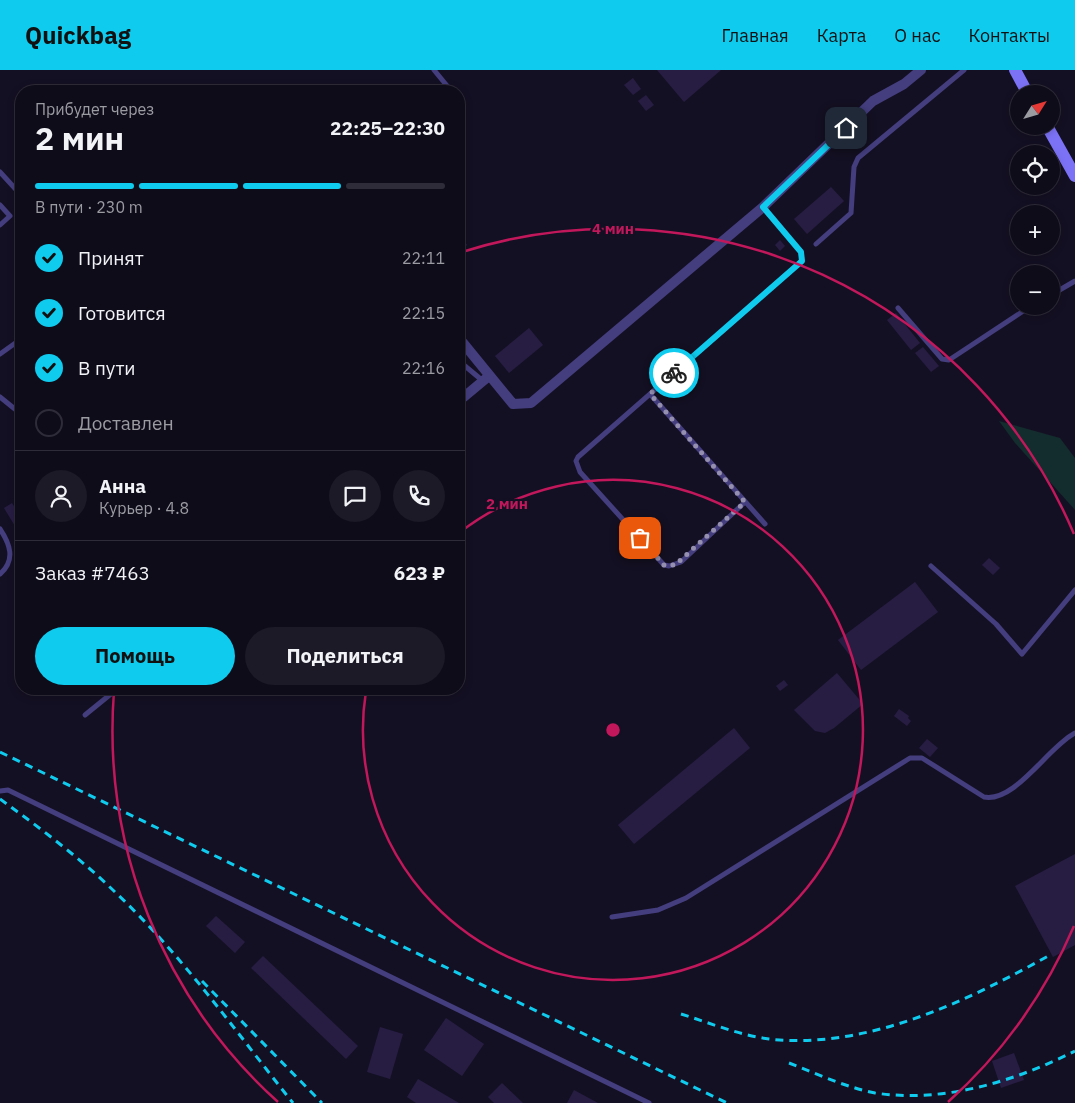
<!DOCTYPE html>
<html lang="ru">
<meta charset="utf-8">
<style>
body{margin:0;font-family:"IBM Plex Sans",sans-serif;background:#1d1a27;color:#f1f3f6;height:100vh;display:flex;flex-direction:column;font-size:19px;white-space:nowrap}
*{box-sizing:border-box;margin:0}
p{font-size:16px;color:#9b9ba2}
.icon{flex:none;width:28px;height:28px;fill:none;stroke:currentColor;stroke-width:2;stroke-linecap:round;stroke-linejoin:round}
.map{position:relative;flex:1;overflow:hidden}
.drawer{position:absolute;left:15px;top:15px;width:450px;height:610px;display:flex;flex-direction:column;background:#0f0c1a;border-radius:20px;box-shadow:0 2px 8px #0003,0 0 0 1px #2f2c39}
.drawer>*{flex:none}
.needle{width:32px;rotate:53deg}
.tools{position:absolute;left:1010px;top:15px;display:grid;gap:10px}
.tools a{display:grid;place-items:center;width:50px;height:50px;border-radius:50%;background:#0f0c1a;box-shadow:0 2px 8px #0003,0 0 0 1px #2f2c39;font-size:25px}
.pin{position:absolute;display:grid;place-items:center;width:42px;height:42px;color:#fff;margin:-21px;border-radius:10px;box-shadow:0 2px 8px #0006}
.courier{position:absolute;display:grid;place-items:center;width:50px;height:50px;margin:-25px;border:4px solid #0fcbee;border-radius:50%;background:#fff;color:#222;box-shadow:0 1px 6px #0007}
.headline em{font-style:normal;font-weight:700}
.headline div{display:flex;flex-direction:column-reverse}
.headline{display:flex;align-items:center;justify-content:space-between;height:85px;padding:0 20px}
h1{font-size:32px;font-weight:700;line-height:38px}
.bar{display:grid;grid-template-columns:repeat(4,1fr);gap:8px 5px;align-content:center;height:60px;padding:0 20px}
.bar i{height:6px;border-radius:4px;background:#2f2c39}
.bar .current{background:#0fcbee}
.bar p{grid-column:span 4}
.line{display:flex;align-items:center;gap:12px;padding:0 20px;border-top:1px solid #2f2c39}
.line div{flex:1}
.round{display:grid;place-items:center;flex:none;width:52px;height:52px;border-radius:26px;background:#1d1a27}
ol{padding:0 20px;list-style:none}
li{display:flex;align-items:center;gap:15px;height:55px}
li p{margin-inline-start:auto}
li .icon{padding:5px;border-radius:50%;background:#0fcbee;color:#111;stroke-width:4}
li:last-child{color:#9b9ba2}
li i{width:28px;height:28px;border:2px solid #2f2c39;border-radius:50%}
.cta{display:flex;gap:10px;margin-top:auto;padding:10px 20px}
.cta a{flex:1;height:58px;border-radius:30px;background:#0fcbee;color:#111;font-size:20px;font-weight:700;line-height:58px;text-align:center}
.cta a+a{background:#1d1a27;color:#f1f3f6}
header{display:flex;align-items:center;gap:30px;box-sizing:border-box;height:70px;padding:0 25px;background:#0fcbee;color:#111}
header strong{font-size:24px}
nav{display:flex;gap:28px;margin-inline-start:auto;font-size:18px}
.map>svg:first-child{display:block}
.green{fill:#132c2d}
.building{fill:#271d43}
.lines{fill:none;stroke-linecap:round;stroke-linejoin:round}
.lane{stroke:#443e7f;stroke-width:5}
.street{stroke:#443e7f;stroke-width:10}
.secondary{stroke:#7c72f6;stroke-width:12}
.rail{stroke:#0fcbee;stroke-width:3;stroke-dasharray:8 6;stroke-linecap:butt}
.done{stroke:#958fb0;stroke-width:5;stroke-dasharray:0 9}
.route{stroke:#0fcbee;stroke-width:6}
.ring{fill:none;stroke:#c2185b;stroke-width:2.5}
.centre{fill:#c2185b;stroke:#141023;stroke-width:2.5}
.ring-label{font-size:15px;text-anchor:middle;font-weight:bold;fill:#c2185b;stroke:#141023;stroke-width:4.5;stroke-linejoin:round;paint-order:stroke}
</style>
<header>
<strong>Quickbag</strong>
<nav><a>Главная</a><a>Карта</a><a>О нас</a><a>Контакты</a></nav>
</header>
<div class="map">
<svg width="1075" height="1033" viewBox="0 0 1075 1033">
<rect width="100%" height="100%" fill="#141023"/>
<path class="green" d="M999 351 1060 368 1075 388V440L1015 373Z"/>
<g class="building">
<path d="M657 0H721L684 32Z"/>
<path d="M633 8 641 19 633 25 624 15Z"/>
<path d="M646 25 654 35 646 41 638 31Z"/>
<path d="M831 117 844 131 807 164 794 149Z"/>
<path d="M459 164 467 175 459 182Z"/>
<path d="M780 170 785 176 780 181 775 175Z"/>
<path d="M896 243 920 273 911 280 887 250Z"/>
<path d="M529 258 543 275 509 303 495 286Z"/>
<path d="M923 277 939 296 931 302 915 283Z"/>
<path d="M12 433 21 448V466L4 438Z"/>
<path d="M989 488 1000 498 993 505 982 495Z"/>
<path d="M915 512 938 542 861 600 838 570Z"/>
<path d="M837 603 863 634 834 658 825 663 815 661 794 640Z"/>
<path d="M784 610 788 615 780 621 776 616Z"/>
<path d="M899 639 909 646 908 648 911 651 907 656 894 646Z"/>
<path d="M734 658 750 678 634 774 618 755Z"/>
<path d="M927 669 938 678 930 687 919 678Z"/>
<path d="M1075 784V875L1053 887 1015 816Z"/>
<path d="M216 846 245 872 235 883 206 856Z"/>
<path d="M263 886 358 976 346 989 251 898Z"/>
<path d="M446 948 484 974 462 1006 424 980Z"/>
<path d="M380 957 403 964 390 1009 367 1002Z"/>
<path d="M1014 983 1024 1010 1001 1018 992 991Z"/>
<path d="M418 1009 459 1033H416L407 1027Z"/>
<path d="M502 1013 523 1033H494L488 1027Z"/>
<path d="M574 1020 598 1033H567Z"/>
</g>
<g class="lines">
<g class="lane">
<path d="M434 0 448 17"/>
<path d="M0 102 21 125"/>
<path d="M0 135 10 146 0 155"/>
<path d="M816 174 851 143 854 97 858 88 964 0"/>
<path d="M1051 225 1075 211"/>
<path d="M898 238 942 289 949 290 1031 236"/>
<path d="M0 284 21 269"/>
<path d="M459 291 483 311"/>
<path d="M650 324 765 454"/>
<path d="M0 327 21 344"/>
<path d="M745 432 681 492 669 496 664 495 580 402 576 391 578 387 802 191 801 182 763 137"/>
<path d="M0 459C10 474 16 490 0 504"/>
<path d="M931 496 996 554 1022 584 1075 520"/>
<path d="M85 645 117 619"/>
<path d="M0 721 8 720 649 1033"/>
<path d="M612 847 658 840 686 828 910 688H922L984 727C1015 733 1048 677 1075 663"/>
</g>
<g class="street">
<path d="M459 268 513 334 531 333 763 137 873 31 904 14 921 0"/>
<path d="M459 331 489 306"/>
</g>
<g class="secondary">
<path d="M1015 0 1028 24"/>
<path d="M1047 56 1075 106"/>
</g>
<g class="rail">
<path d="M0 682 727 1033"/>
<path d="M0 729C40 758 80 788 115 822 182 885 236 962 293 1033"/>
<path d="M202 911 322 1033"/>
<path d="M681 944C710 953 739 965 769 969 867 980 967 931 1050 885"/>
<path d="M789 993C817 1004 845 1017 875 1023 944 1033 1013 1012 1075 981"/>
</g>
</g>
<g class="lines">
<path class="done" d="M640 468 664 495H675L745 432 650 324 674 303"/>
<path class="route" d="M674 303 802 191 801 182 763 137 846 58"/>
</g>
<g class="ring">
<path d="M459 463A250 250 0 1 1 366 621"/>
<path d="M1074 856A501 501 0 0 1 948 1032M278 1032A501 501 0 0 1 114 621M462 182A501 501 0 0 1 1074 464"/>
</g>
<circle cx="613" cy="660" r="8" class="centre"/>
<g class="ring-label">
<text x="613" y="164">4 мин</text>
<text x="507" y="439">2 мин</text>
</g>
</svg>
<div class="tools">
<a><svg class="needle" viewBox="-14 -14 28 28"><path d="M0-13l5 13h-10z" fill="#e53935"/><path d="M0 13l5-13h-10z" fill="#9b9ba2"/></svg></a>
<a><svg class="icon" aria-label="locate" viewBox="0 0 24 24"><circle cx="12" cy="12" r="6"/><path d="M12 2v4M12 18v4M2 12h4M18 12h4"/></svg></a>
<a>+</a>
<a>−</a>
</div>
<div class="pin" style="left:640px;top:468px;background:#ea580c"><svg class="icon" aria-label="bag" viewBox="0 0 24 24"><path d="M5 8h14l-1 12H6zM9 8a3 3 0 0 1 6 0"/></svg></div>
<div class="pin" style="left:846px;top:58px;background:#1f2937"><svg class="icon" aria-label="home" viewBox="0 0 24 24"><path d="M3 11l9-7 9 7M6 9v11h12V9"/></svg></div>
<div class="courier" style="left:674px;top:303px"><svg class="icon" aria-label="bike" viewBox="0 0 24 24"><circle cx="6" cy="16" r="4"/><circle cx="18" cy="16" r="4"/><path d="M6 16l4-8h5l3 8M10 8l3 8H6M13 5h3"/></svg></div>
<section class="drawer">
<div class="headline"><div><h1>2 мин</h1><p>Прибудет через</p></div><em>22:25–22:30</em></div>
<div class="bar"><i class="current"></i><i class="current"></i><i class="current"></i><i></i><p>В пути · 230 m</p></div>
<ol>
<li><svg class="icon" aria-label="check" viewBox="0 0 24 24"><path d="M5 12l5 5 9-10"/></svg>Принят<p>22:11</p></li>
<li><svg class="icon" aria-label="check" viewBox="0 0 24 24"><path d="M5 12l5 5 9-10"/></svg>Готовится<p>22:15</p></li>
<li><svg class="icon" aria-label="check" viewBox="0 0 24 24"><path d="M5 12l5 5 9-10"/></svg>В пути<p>22:16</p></li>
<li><i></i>Доставлен</li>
</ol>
<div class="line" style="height:90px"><a class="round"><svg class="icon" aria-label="person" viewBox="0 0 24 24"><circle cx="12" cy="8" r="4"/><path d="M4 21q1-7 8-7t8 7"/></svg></a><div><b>Анна</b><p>Курьер · 4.8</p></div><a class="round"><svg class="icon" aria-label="chat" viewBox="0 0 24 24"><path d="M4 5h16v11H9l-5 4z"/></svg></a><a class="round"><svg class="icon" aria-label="phone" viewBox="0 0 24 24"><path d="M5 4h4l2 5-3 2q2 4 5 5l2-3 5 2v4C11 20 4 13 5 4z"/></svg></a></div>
<div class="line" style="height:65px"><div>Заказ #7463</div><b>623 ₽</b></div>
<div class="cta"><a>Помощь</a><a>Поделиться</a></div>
</section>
</div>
